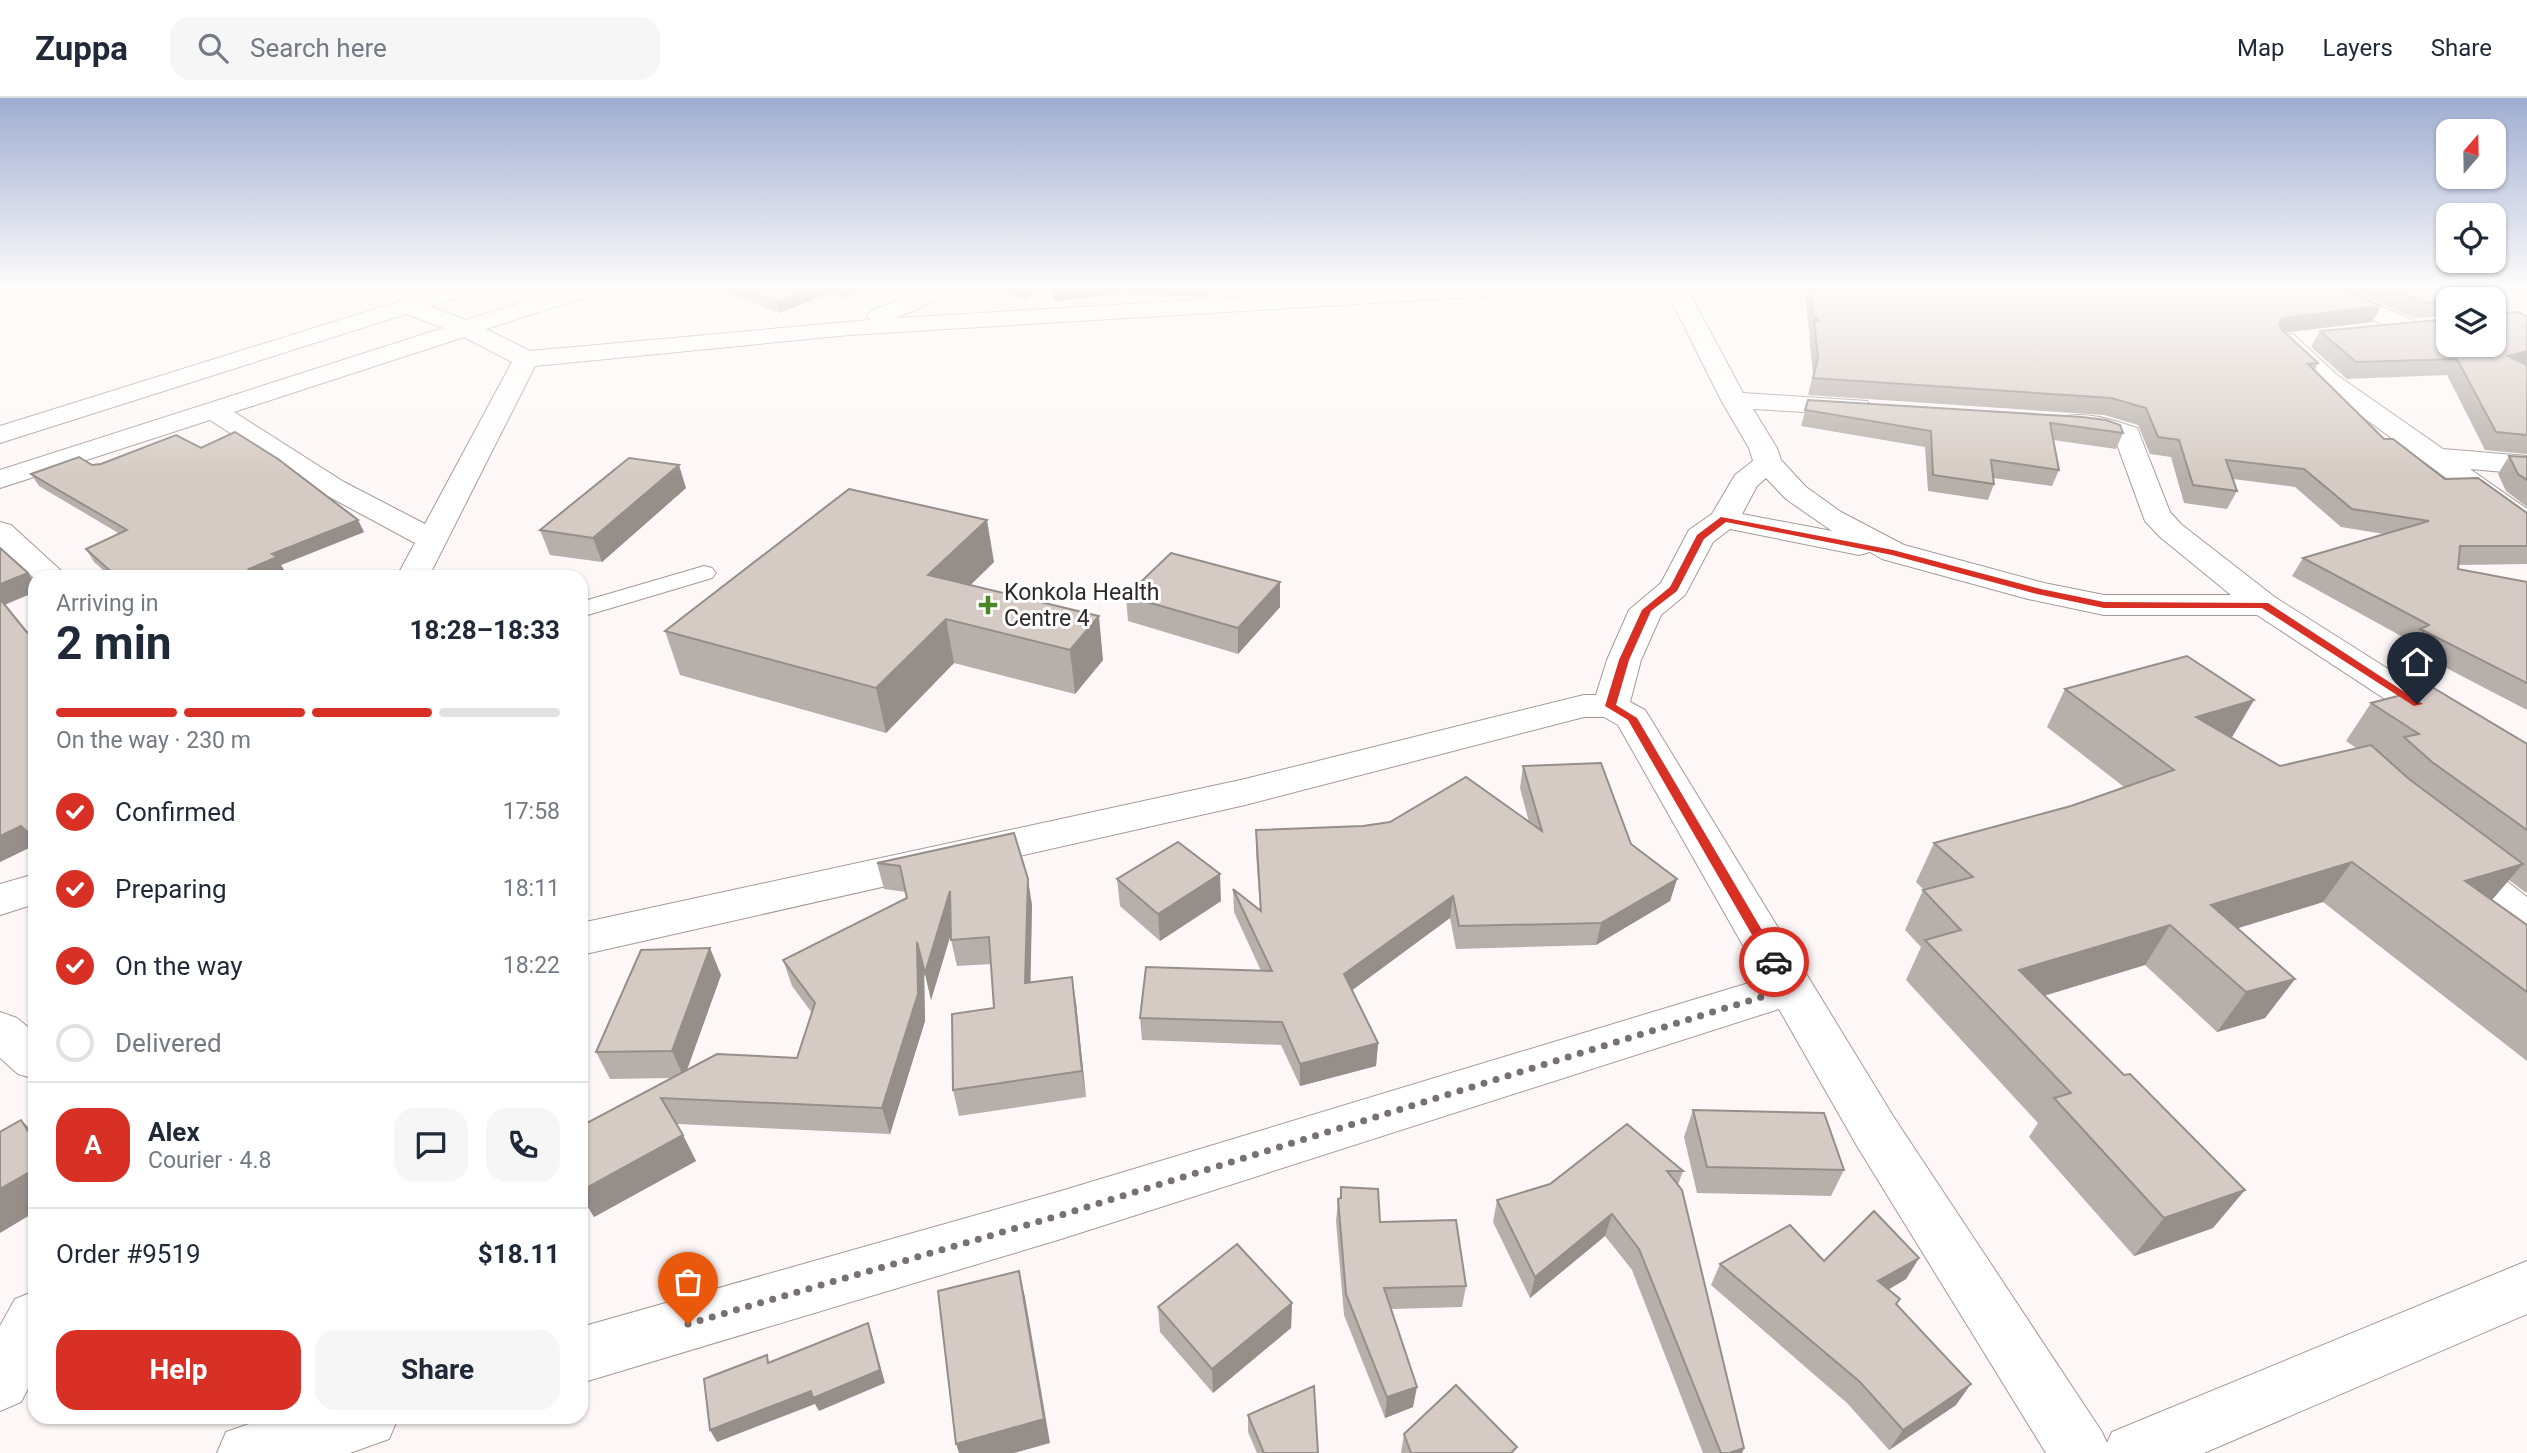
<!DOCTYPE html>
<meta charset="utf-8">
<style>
body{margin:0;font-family:Roboto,sans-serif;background:#f6f6f7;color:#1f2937;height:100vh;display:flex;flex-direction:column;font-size:26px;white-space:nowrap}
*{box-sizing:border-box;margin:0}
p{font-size:23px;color:#747a83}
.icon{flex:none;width:38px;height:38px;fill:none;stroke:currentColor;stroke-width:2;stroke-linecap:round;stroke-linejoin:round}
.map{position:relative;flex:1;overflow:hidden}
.details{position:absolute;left:28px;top:472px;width:560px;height:854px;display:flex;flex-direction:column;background:#fff;border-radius:21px;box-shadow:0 2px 5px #0004}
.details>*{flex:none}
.needle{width:46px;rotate:20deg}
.tools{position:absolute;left:2436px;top:21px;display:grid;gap:14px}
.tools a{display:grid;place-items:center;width:70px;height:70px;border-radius:14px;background:#fff;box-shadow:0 2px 5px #0004;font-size:35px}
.pin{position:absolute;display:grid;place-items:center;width:60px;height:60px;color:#fff;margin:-72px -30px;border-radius:50% 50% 50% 0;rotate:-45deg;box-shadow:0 0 7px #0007}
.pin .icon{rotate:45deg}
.courier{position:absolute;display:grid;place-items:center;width:70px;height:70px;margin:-35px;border:5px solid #d93025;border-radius:50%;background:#fff;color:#222;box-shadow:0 2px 9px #0007}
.summary em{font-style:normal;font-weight:700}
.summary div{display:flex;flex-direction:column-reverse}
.summary{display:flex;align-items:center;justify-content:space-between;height:119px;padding:0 28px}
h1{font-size:46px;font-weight:700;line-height:52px}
.bar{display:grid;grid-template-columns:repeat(4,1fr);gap:10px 7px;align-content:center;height:84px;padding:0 28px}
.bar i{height:9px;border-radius:5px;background:#e0e1e3}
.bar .current{background:#d93025}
.bar p{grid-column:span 4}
.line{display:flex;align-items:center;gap:18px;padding:0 28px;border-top:2px solid #e0e1e3}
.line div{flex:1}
.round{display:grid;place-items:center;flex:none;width:74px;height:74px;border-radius:21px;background:#f6f6f7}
ol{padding:0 28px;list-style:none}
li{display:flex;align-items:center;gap:21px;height:77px}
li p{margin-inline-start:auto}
li .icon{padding:7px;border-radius:50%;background:#d93025;color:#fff;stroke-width:4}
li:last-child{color:#747a83}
li i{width:38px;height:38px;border:4px solid #e0e1e3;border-radius:50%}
.action{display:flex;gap:14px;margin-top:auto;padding:14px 28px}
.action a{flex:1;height:80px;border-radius:21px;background:#d93025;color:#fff;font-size:28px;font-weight:700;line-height:80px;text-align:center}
.action a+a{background:#f6f6f7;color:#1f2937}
header{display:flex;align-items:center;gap:42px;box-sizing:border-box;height:98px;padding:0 35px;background:#fff;border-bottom:2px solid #e0e1e3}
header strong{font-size:33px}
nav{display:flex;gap:38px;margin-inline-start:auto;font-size:24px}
.search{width:490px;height:63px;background:#f6f6f7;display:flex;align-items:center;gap:18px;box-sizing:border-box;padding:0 24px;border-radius:21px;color:#747a83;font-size:26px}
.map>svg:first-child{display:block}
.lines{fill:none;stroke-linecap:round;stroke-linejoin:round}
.lane-casing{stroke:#a69a96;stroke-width:2}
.street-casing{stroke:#a69a96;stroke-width:2}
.secondary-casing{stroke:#a69a96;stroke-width:2}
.lane{fill:#fff;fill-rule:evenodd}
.street{fill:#fff;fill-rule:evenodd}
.secondary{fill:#fff;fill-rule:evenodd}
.wall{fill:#b7afa9}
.shaded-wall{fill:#958e89}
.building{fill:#d5cbc4;stroke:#958e89;stroke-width:2}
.route{fill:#d93025}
.done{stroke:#777271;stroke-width:7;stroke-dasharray:0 12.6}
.poi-dot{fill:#488626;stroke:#fff;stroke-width:2.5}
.labels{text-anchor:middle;stroke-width:6;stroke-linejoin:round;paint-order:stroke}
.poi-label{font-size:23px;fill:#2f2a29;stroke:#fff;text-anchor:start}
</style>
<header>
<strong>Zuppa</strong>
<div class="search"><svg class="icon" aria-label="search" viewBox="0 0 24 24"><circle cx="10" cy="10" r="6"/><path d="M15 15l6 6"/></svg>Search here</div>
<nav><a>Map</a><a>Layers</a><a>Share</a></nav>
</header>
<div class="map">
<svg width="2527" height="1355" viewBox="0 0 2527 1355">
<rect width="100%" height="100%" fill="#fdf8f7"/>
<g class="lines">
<g class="lane-casing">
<g id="lane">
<path d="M704 468 712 470 716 475 712 480 581 519V504Z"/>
<path d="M2471 761 2482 764 2527 799V826L2516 823 2460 780 2456 772 2460 764Z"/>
</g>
</g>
<g class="street-casing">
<g id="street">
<path d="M568 190H601L598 195 486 231 530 253 870 222 867 218 871 213 929 190H959L956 195 895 220 1398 190H1517L1514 195 1506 197 849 237 535 268 428 480H396L415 445 324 396 210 322 0 390V372L443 230 399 213 395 208 399 203H415L466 222ZM464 239 512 264 425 426 344 384 234 314Z"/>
<path d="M1665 190H1687L1743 295 1867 303 1871 309 1867 315 1858 317 1753 311 1777 350 1781 362 1806 389 1841 414 1904 447 2044 485 2104 497H2231L2160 439 2145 423 2115 341 2100 336 2062 331 2058 325 2062 319C2087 313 2113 322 2137 330L2170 414 2182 427 2276 500 2527 659V689L2513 685 2257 517H2104L2028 501 1882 461 1870 454 1859 457 1730 431 1713 444 1685 497 1661 517 1641 562 1630 604 1645 612 1650 620 1893 1018 2102 1334 2107 1345 2112 1334 2527 1163V1216L2204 1355H2046L1857 1048 1779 911 1061 1141 581 1285V1229L1061 1093 1762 881 1618 627 1604 619H1584L1245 707 581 857V825L1245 681 1584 597H1596L1607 562 1629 512 1661 485 1689 432 1712 416 1735 377 1753 363 1749 350 1721 302ZM1766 380 1786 401 1832 433 1742 416 1757 388Z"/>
<path d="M2312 190H2341L2421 226 2424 231 2421 236 2412 238 2403 236 2315 195Z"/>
<path d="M2285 235 2294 237 2337 277 2443 351 2527 358V376L2470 371 2527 411V434L2516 431 2319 287 2273 242 2276 237Z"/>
<path d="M0 424 11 427 69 480 35 481 0 449Z"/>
<path d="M35 776V806L0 817V786Z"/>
<path d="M0 914 17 920 35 935V981L18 976 0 960Z"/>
<path d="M35 1193V1277L21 1304 0 1313V1228L15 1201Z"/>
<path d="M266 1320H398L389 1341 350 1355H217L226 1334Z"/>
</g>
</g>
<g class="secondary-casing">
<path id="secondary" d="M442 190H475L472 195 0 345V328Z"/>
</g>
<use href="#lane" class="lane"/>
<use href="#street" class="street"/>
<use href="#secondary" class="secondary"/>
</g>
<g class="wall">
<path d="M713 190H868L842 200 830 195 780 215Z"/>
<path d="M886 190H917L903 196Z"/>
<path d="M978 190H1045L1025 201Z"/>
<path d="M1049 190H1209L1207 199 1115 196 1055 203Z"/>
<path d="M1804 190H2339L2381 208 2372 224 2284 234 2318 265 2315 272 2384 341 2445 381 2527 415V466L2458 467V471L2527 484V612L2408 550 2412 544 2292 478 2303 460 2384 436 2341 429 2295 389 2233 381 2237 393 2227 411 2184 405 2171 359 2150 356 2138 327 2104 317 1808 297 1813 276 1809 238 1810 235 1809 233Z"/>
<path d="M2347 190H2449L2448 218 2414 220Z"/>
<path d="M2502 215 2527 267V356L2485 352 2447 277 2347 281 2311 249 2320 233 2448 221Z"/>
<path d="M1808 302 2082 319 2123 335 2116 351 2053 342 2059 372 2052 388 1993 380 1994 386 1988 402 1928 393 1925 349 1801 328Z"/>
<path d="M201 350 358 422 364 434 281 467 284 472 266 480H112L94 464 86 451 120 436 39 388 31 376Z"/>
<path d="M2509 358 2527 359V409L2506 393 2498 376Z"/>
<path d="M686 390 602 464 550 457 540 432Z"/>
<path d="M0 450 28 475 35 485V494L5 507 25 532 35 542V747L0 764Z"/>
<path d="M994 464 970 487 1103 562 1075 596 954 565 886 635 680 577 665 533Z"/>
<path d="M1126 498 1280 509 1238 556 1128 523Z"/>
<path d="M2065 591 2254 602 2231 639 2280 668 2356 650 2346 643 2371 605 2527 646V794H2525L2509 782 2492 802 2527 827V963L2323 804 2237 830 2295 881 2265 920 2217 934 2145 867 2044 898 2213 1130 2134 1158 2029 1039 2038 1025 1906 882 1921 849 1905 832 1923 792H1924L1916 784 1934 745 2071 708 2124 689 2047 629Z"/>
<path d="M1523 668 1677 781 1670 803 1596 847 1456 851 1450 820 1352 892 1378 945 1376 968 1300 988 1281 947 1142 942 1140 920 1261 873 1234 814 1233 791 1260 812 1256 755V732L1529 724 1520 690Z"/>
<path d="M1014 735 1032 807 1030 884 1076 905 1086 999 959 1018 953 992 994 910 991 866 957 868 951 842V836L931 902 924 872 925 923 890 1036 677 1026 696 1063 594 1119 581 1097V1028L672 980 610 981 596 954 721 877 687 972 797 960 812 915 792 888 783 862 907 800 906 794 884 791 877 765Z"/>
<path d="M1117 781 1221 803 1160 843 1120 808Z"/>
<path d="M1693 1012 1844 1072 1831 1098 1697 1095 1684 1039Z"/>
<path d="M1627 1026 1683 1073 1678 1087 1744 1350 1742 1355H1703L1632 1172 1605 1138 1530 1200 1493 1124 1497 1102 1550 1086Z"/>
<path d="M1341 1089 1380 1124 1466 1188 1462 1209 1391 1211 1413 1309 1385 1320 1344 1217 1336 1123 1338 1101 1340 1100Z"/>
<path d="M1919 1160 1906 1181 1889 1191 1956 1307 1889 1352 1847 1305 1711 1187 1720 1166 1824 1163Z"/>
<path d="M1292 1205 1291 1230 1213 1295 1160 1234 1158 1209Z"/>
<path d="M1248 1317 1318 1355H1257L1248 1334Z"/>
<path d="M1404 1336 1516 1355H1401Z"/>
</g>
<g class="shaded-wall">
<path d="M815 190H828L830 195 780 215 777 205Z"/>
<path d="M840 190H868L842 200Z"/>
<path d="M902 190H917L903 196Z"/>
<path d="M1024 190H1045L1025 201Z"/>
<path d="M1079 190H1114L1115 196 1055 203 1053 192Z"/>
<path d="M2381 208 2372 224 2274 236 2282 220Z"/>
<path d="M2527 253V267L2498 274 2508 258Z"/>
<path d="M679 367 686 390 602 464 593 440Z"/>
<path d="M358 422 364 434 281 467 284 472 266 480H254L249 471 272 456Z"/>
<path d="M987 422 994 464 937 520 928 477Z"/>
<path d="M28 475 35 485V494L3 507 0 503V486Z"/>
<path d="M1280 484V509L1238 556V530Z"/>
<path d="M1099 518 1103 562 1075 596 1070 552Z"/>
<path d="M946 521 954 565 886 635 876 590Z"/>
<path d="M2254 602 2231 641 2196 619Z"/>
<path d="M21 728 35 745V747L0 764V738Z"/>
<path d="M2352 764 2323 804 2190 845 2211 807Z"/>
<path d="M2523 766 2489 805 2465 783Z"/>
<path d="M1220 776 1221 803 1160 843 1158 816Z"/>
<path d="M1028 781 1032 807 1030 911 1025 885Z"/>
<path d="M1677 781 1670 803 1596 847 1601 825Z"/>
<path d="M950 793 956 819 931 902 925 875Z"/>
<path d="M1453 798 1450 820 1343 899 1344 876Z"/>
<path d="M2170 827 2145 867 1997 912 2019 872Z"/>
<path d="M917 844 924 871 925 923 890 1036 882 1010Z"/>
<path d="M710 850 721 877 684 980 672 953Z"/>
<path d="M1072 879 1076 905 1086 999 1082 973Z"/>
<path d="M2295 881 2265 920 2217 934 2246 894Z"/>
<path d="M1378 945 1376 968 1300 988V966Z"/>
<path d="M21 1022 35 1036V1044Z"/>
<path d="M683 1037 696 1063 594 1119 581 1097V1093Z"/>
<path d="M35 1071V1114L0 1135V1091Z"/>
<path d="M2245 1092 2213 1130 2134 1158 2164 1120Z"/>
<path d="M1612 1116 1605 1138 1530 1200 1535 1179Z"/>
<path d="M1919 1160 1906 1181 1866 1205 1878 1183Z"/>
<path d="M1019 1173 1025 1199 1050 1345 1014 1355H959L956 1346Z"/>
<path d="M1292 1205 1291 1230 1213 1295 1212 1271Z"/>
<path d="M868 1225 872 1238 885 1285 819 1313 815 1306 717 1344 710 1332Z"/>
<path d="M1971 1286 1956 1307 1889 1352 1903 1332Z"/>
<path d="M1417 1289 1413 1309 1385 1320 1387 1299Z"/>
<path d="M1744 1350 1742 1355H1729Z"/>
</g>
<g class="building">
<path d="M738 190H815L777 205Z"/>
<path d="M1052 190H1079L1053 192Z"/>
<path d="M1810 190H2339L2381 208 2282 220 2279 227 2282 232 2318 265 2308 266 2384 341H2393L2445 381 2478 380 2527 415V448H2460L2458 471 2527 484V585L2420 531 2429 527 2303 460 2429 423 2352 411 2304 371 2226 362 2237 393 2193 387 2179 342 2158 339 2146 310 2111 300 1813 280 1818 260 1814 222 1820 224 1813 217Z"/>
<path d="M2390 190H2449L2481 201H2448V203L2423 205Z"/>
<path d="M2494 206 2501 209 2502 215 2517 214 2527 218V253L2508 258 2527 267V337L2496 334 2457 261 2356 264 2320 233 2448 221V247H2494Z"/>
<path d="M1808 302 2082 319 2106 322 2120 327 2123 335 2050 325 2059 372 1991 362 1994 386 1933 377 1931 333 1805 312Z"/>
<path d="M235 334 278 361 358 422 272 456 277 459 249 471 262 480H118L86 451 127 432 31 376 79 359 92 367 101 366 176 337 201 350Z"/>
<path d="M2509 358 2527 359V382L2518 376Z"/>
<path d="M629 360 679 367 593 440 540 432Z"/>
<path d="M849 391 987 422 928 477 1099 518 1070 552 946 521 876 590 665 533Z"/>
<path d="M0 450 28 475 0 486Z"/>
<path d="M1171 455 1280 484 1238 530 1126 498Z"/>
<path d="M0 501 25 532 35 542V734L31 737 21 728 0 738Z"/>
<path d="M2187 558 2254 602 2196 619 2280 668 2371 647 2409 681 2523 766 2465 783 2527 827V894L2352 764 2211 807 2295 881 2246 894 2170 827 2019 872 2124 977 2130 976 2245 1092 2164 1120 2054 1000 2071 995 1925 842 1961 832 1923 792 1973 779 1934 745 2071 708 2174 672 2065 591Z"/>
<path d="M2432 589 2527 646V732L2432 664 2404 639 2419 636 2371 605Z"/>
<path d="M1601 665 1631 746 1677 781 1601 825 1459 828 1453 798 1344 876 1378 945 1300 966 1282 924 1140 920 1146 869 1272 873 1233 791 1261 813 1256 732 1363 728 1390 724 1466 679 1542 733 1523 668Z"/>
<path d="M1014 735 1028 781 1025 885 1072 879 1082 973 953 992 952 916 994 910 989 839 951 842 950 793 925 875 917 844 918 896 882 1010 661 1000 683 1037 581 1093V1028L717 956 797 960 815 905 783 862 907 800 900 768 877 765Z"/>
<path d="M1178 744 1220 776 1158 816 1117 781Z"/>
<path d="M710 850 672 953 596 954 641 852Z"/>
<path d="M1693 1012 1824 1015 1844 1072 1707 1069Z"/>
<path d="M21 1022 35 1044V1071L0 1091V1034Z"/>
<path d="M1627 1026 1683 1073H1667L1682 1092 1744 1350 1729 1355H1721L1639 1151 1612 1116 1535 1179 1497 1102 1550 1086Z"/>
<path d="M1341 1089 1378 1091 1380 1124 1456 1122 1466 1188 1384 1190 1417 1289 1387 1299 1346 1196 1338 1101 1341 1100Z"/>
<path d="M1874 1113 1919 1160 1878 1183 1900 1201 1896 1206 1971 1286 1903 1332 1860 1284 1720 1166 1790 1127 1824 1163Z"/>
<path d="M1237 1146 1292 1205 1212 1271 1158 1209Z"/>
<path d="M1019 1173 1044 1321 956 1346 938 1193Z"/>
<path d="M868 1225 880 1272 813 1300 811 1293 710 1332 704 1281 767 1257 768 1265Z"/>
<path d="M1456 1287 1517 1349 1511 1355H1411L1404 1336Z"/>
<path d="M1314 1288 1318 1355H1264L1248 1317Z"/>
</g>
<linearGradient id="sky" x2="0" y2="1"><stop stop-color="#9fadd1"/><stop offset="0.5" stop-color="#fefcfb"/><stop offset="1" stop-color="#fefcfb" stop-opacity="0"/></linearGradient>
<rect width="2527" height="379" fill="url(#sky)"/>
<path class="route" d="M1721 419 1893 452 2041 491 2104 504 2268 505 2423 606 2414 608 2262 510H2104L2037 496 1892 457 1726 424 1704 441 1677 493 1651 513 1629 562 1616 607 1637 620 1779 861V868H1770L1628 622 1605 608 1619 562 1642 512 1670 489 1697 437Z"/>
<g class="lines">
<path class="done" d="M688 1226 1061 1117 1790 890 1774 864"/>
</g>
<path class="poi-dot" d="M984.5 496.5h7v7h7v7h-7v7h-7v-7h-7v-7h7z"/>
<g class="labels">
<g class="poi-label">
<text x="1004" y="502">Konkola Health<tspan x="1004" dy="26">Centre 4</tspan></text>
</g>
</g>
</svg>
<div class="tools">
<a><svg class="needle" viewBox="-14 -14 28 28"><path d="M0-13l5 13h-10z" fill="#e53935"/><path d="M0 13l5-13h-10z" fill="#747a83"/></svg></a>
<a><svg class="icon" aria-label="locate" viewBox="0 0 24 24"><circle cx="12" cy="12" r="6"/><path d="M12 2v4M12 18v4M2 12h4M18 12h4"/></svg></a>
<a><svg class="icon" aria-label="layers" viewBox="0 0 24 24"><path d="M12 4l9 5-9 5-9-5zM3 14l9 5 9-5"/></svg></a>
</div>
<div class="pin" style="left:688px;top:1226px;background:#ea580c"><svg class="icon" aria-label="bag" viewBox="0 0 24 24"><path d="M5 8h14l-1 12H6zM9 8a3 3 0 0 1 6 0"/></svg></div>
<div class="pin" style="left:2417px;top:606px;background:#1f2937"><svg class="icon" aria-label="home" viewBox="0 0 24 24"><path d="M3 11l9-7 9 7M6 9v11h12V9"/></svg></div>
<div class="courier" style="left:1774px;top:864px"><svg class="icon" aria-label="car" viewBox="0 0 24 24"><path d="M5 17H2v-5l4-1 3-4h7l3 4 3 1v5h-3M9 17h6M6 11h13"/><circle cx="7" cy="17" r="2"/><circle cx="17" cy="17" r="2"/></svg></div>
<section class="details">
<div class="summary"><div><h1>2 min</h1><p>Arriving in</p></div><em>18:28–18:33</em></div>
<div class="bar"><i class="current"></i><i class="current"></i><i class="current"></i><i></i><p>On the way · 230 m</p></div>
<ol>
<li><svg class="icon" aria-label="check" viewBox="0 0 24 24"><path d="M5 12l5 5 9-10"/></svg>Confirmed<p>17:58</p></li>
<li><svg class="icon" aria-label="check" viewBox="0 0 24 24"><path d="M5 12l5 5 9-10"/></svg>Preparing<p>18:11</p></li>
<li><svg class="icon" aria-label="check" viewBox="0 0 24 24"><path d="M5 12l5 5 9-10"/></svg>On the way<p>18:22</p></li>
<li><i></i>Delivered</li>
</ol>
<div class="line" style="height:126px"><b class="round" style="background:#d93025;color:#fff">A</b><div><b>Alex</b><p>Courier · 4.8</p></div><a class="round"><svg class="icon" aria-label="chat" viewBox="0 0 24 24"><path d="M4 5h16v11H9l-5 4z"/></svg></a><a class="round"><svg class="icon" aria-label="phone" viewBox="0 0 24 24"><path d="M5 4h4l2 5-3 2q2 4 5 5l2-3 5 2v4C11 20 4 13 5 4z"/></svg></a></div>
<div class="line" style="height:91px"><div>Order #9519</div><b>$18.11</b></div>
<div class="action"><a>Help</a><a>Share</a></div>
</section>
</div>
